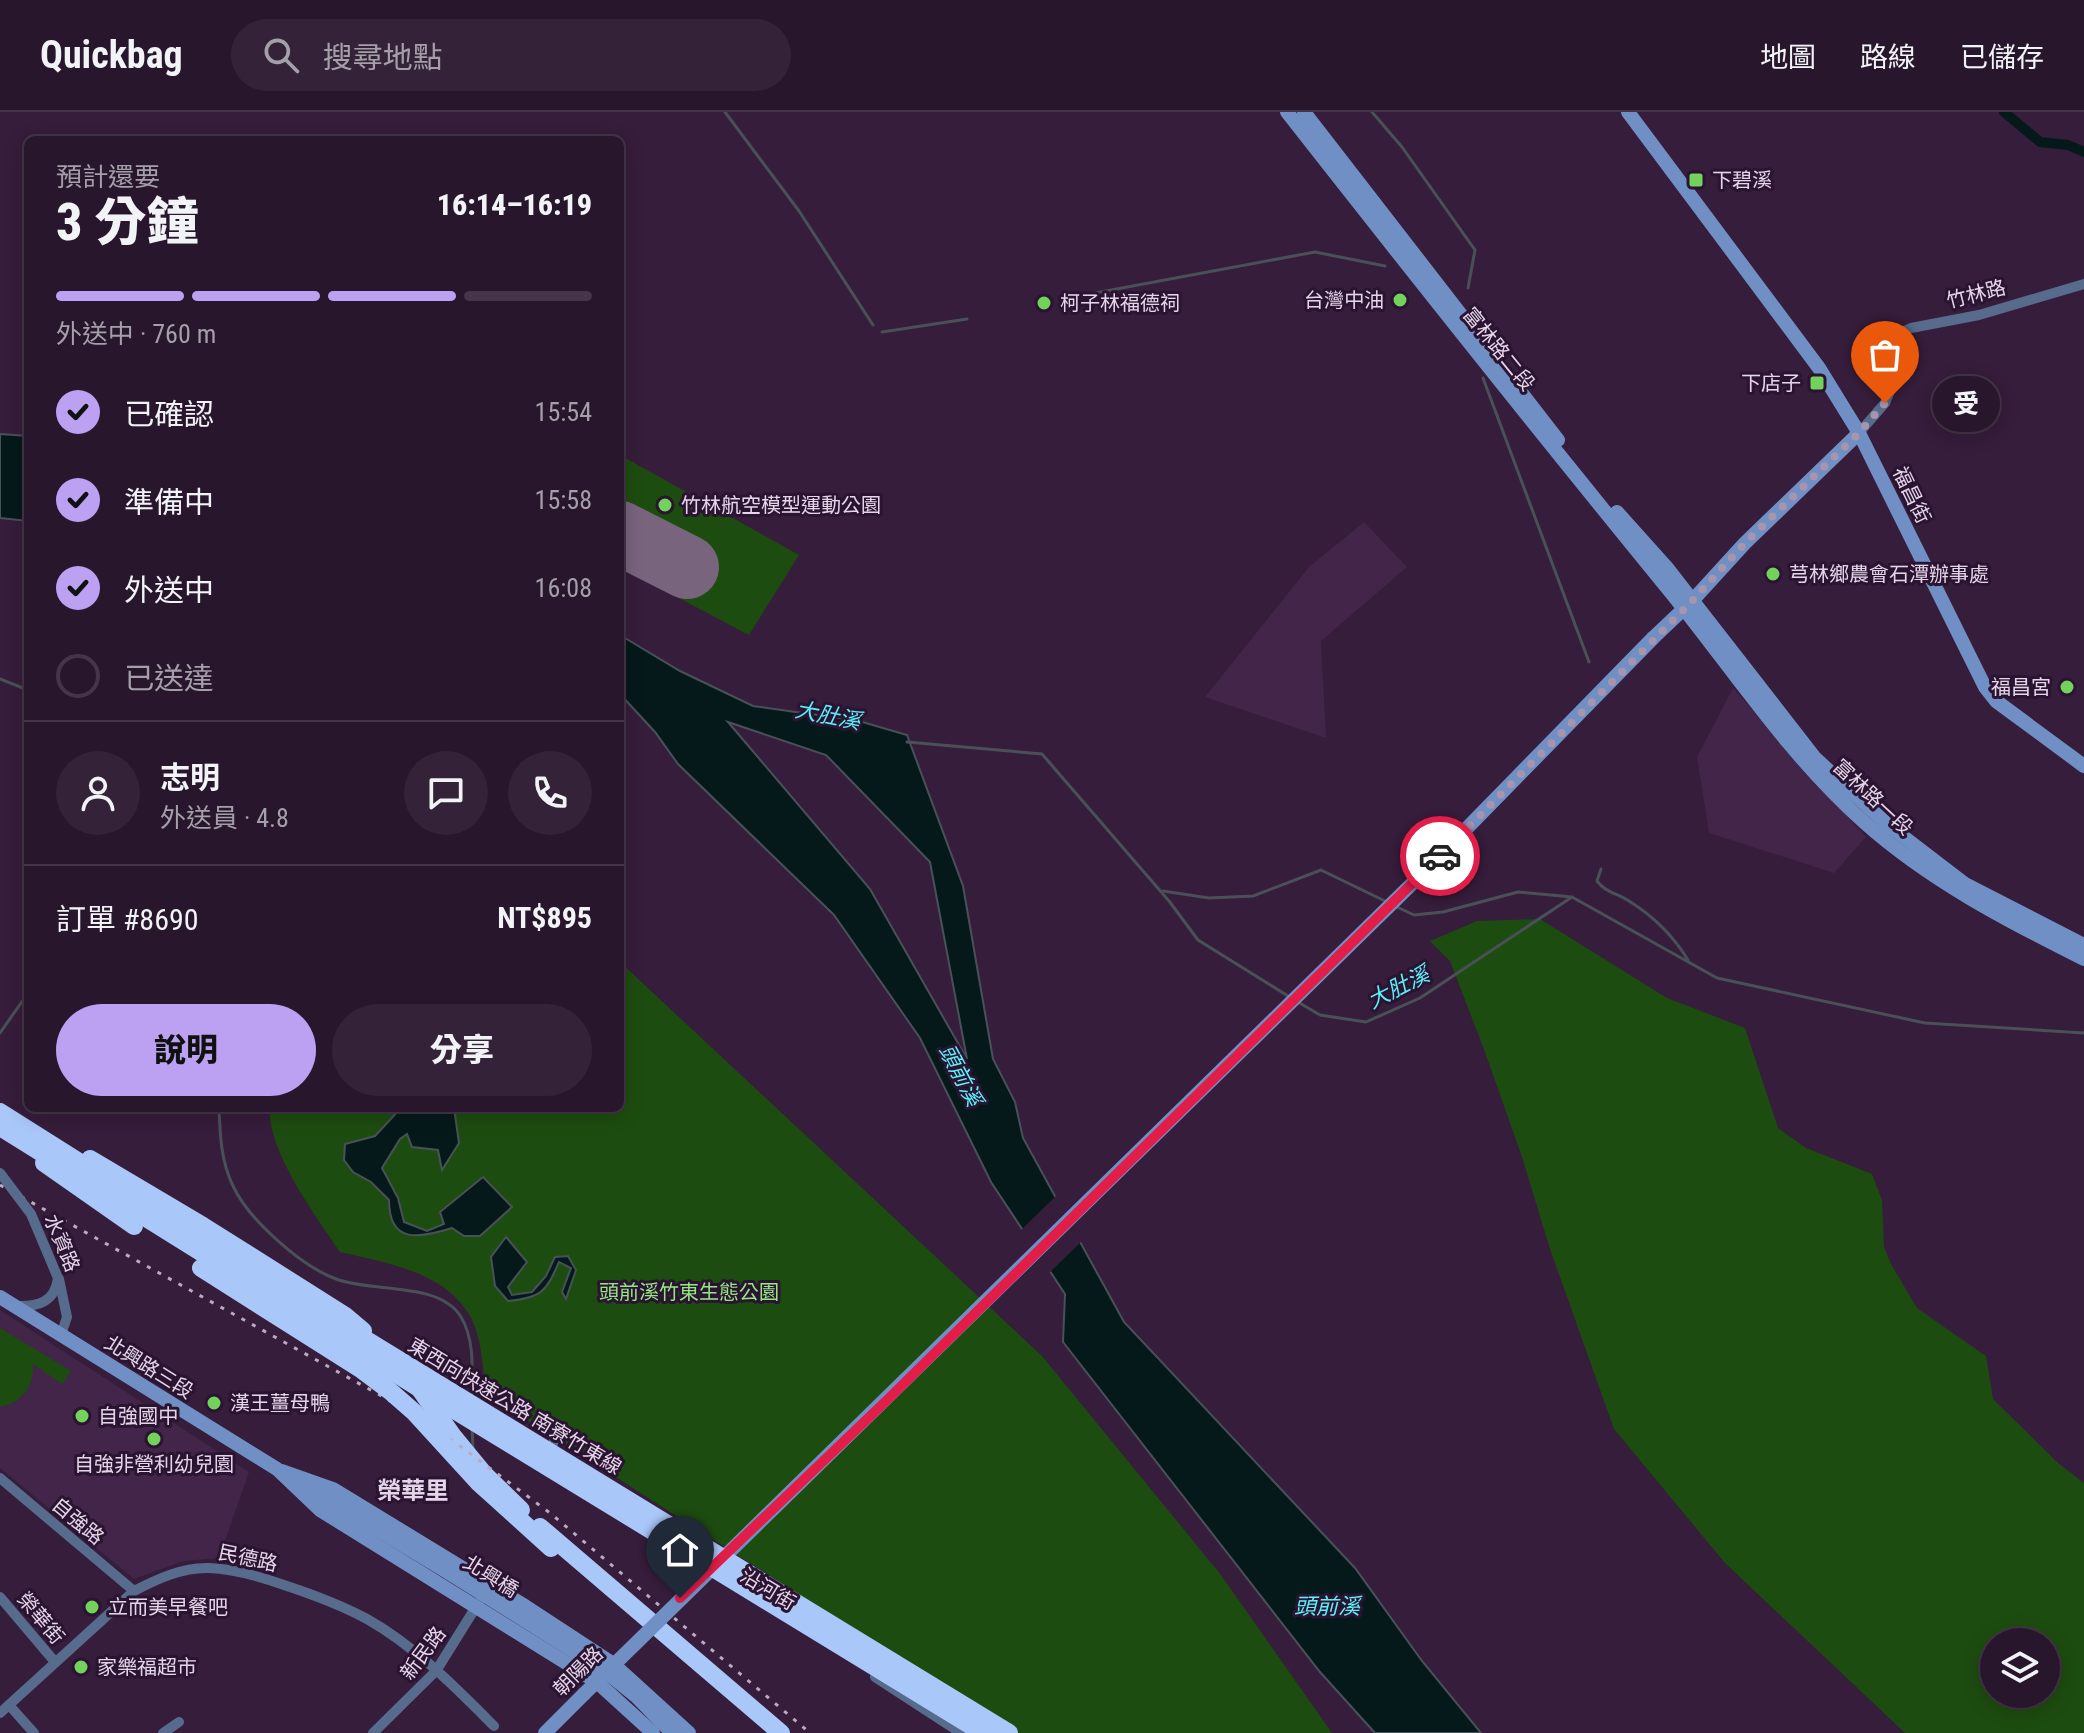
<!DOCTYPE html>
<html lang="zh-TW">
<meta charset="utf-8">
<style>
body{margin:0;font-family:"Roboto Condensed","Noto Sans TC",sans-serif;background:#342338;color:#f1f3f6;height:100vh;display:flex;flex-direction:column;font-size:30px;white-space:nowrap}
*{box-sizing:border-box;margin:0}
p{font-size:26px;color:#a59fa9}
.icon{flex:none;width:44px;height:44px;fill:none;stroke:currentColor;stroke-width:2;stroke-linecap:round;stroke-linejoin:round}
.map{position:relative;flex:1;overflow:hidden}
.sheet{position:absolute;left:24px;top:24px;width:600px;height:976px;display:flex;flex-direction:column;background:#28162c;border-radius:12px;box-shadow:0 4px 20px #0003,0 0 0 2px #443548}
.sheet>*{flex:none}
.buttons{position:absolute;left:1980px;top:1516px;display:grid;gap:16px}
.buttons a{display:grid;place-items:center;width:80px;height:80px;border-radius:50%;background:#28162c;box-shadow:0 4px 20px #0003,0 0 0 2px #443548;font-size:40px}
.pin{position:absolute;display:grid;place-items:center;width:68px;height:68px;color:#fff;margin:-82px -34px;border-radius:50% 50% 50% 0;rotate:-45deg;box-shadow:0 0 8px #0007}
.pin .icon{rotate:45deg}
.courier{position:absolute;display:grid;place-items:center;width:80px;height:80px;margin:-40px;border:6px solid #e11d48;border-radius:50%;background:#fff;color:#222;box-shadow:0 2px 10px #0007}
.bubble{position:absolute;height:56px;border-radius:28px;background:#28162c;box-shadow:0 4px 20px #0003,0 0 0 2px #443548;font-size:26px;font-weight:800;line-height:56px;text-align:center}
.headline em{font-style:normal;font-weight:800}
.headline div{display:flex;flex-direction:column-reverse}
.headline{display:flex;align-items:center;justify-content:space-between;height:136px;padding:0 32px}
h1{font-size:52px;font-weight:800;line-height:60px}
.bar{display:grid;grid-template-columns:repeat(4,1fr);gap:12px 8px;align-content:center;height:96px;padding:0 32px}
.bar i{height:10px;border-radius:6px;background:#443548}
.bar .selected{background:#bca0f2}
.bar p{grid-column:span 4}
.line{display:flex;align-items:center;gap:20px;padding:0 32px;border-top:2px solid #443548}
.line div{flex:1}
.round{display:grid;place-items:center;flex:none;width:84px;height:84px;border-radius:42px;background:#342338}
ol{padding:0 32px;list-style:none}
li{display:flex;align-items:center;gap:24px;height:88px}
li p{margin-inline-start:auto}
li .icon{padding:8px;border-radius:50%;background:#bca0f2;color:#111;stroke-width:4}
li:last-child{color:#a59fa9}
li i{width:44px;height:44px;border:4px solid #443548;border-radius:50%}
.button{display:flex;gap:16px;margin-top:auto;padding:16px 32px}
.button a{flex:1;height:92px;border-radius:48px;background:#bca0f2;color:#111;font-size:32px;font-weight:800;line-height:92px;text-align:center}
.button a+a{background:#342338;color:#f1f3f6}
header{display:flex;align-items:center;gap:48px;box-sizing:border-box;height:112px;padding:0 40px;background:#28162c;border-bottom:2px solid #443548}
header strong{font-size:38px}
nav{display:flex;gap:44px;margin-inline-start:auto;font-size:28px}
.search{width:560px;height:72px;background:#342338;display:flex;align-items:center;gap:20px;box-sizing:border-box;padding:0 28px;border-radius:44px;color:#a59fa9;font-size:30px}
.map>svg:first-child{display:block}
.built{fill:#422549}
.green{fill:#1d4c10;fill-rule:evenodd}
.water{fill:#06191a;stroke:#495158;stroke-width:2;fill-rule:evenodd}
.pier{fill:#361d3b}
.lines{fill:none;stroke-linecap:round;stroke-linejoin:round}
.stream{stroke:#495158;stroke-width:3}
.canal{stroke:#06191a;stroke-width:10}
.runway{stroke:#79647e;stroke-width:64}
.street{stroke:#576b8c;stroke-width:10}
.secondary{stroke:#7090c5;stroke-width:14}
.highway{stroke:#a9c7f9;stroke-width:18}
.rail{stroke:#bcaac0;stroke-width:3;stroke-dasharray:4 8;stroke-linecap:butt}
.street-bridge{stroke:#576b8c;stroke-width:10}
.secondary-bridge{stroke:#7090c5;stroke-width:14}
.highway-bridge{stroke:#a9c7f9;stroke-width:18}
.done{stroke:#a895ac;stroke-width:8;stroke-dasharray:0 14.4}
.route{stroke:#e11d48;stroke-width:10}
.poi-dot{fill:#73d25c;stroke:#2b1431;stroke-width:3}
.labels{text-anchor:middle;stroke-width:6;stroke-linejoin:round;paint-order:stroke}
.poi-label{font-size:20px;fill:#e5d5e9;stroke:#2b1431;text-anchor:start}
.street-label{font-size:20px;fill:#e5d5e9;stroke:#2b1431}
.park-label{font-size:20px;fill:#94e781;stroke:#2b1431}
.water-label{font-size:22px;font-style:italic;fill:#5af2fa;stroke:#2b1431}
.quarter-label{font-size:24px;font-weight:bold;fill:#e5d5e9;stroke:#2b1431}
</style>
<header>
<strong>Quickbag</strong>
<div class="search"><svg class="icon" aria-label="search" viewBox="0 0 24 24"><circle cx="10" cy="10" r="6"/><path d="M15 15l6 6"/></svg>搜尋地點</div>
<nav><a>地圖</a><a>路線</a><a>已儲存</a></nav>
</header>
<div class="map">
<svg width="2084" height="1621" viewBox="0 0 2084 1621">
<rect width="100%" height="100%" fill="#361d3b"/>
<g class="built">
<path d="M1364 410 1407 455 1321 529 1326 626 1205 585 1309 455Z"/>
<path d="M1733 576 1866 725 1834 761 1709 721 1697 645Z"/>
<path d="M0 1198 249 1360 219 1446 183 1449 134 1467 0 1356Z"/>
</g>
<g class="green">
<path d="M620 343 799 443 749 523 620 455Z"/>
<path d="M1540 807 1667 886 1745 916 1778 1016 1806 1036 1872 1062 1882 1088 1884 1135 1891 1152 1917 1196 1986 1244 1993 1287 2058 1351 2084 1371V1621H1905L1725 1451 1614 1317 1550 1137 1522 1045 1485 940 1450 849 1430 829 1477 809ZM1994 1530H2046V1582H1994Z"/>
<path d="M620 850 1042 1244 1221 1463 1332 1621H1007L945 1576 486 1282C483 1258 482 1225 470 1204 444 1159 386 1151 340 1140 316 1104 267 1039 270 996H620Z"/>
<path d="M0 1216 71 1259 62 1272 33 1252C34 1274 22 1291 0 1295Z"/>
</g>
<g class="water">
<path d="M0 322 28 324V409L0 406Z"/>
<path d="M620 523 680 559 753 594 859 609 907 623 963 774 993 947 1015 990 1023 1026 1124 1210 1355 1456 1422 1549 1481 1621H1375L1320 1560 1063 1230 1065 1182 991 1070 920 926 834 803 678 652 655 620 620 582ZM728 610 826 643 930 750 967 947 870 777Z"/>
<path d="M401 996H454L459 1031 442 1058 438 1038 412 1035 407 1022 400 1027 382 1056 398 1086 404 1110 427 1119 444 1112 440 1100 483 1065 512 1095 480 1124H464L452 1116C420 1126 389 1133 389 1088L371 1070 353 1060 344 1048 345 1032 375 1024Z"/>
<path d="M506 1125 527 1150 508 1175 512 1183 532 1180 546 1164 555 1145 568 1144 576 1158 566 1187 562 1180 571 1156 559 1150C546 1180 541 1186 508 1189L495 1174 491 1145Z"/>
</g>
<path class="pier" d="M1058 1082 1083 1128 1047 1163 1019 1120Z"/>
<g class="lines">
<g class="stream">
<path d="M725 0 799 99 873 213"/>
<path d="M1372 0 1402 35 1475 138 1468 176"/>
<path d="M1063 187 1315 140 1385 154"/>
<path d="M882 220 967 207"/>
<path d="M1483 266 1589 550"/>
<path d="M0 567 28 578"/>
<path d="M907 630 1042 642 1169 789 1198 828 1288 884"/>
<path d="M1601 757 1597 769C1606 781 1617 781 1629 789 1653 804 1674 825 1688 848"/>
<path d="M1163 779 1209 786 1253 784 1321 758 1387 790"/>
<path d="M1397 795 1414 803 1443 800 1518 780 1572 785"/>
<path d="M1298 890 1320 903 1366 910 1420 886 1572 785 1717 866 1925 911 2084 921"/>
<path d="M0 921 28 881"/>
<path d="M219 996C220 1023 221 1049 233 1074 249 1108 301 1154 336 1167 373 1181 439 1169 461 1205 475 1228 472 1259 472 1284"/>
<path d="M472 1315 473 1336"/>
</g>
<path class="canal" d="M2004 0 2040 30 2068 33 2084 40"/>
<path class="runway" d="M620 421 687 455"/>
<g class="street">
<path d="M1859 321 1885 291 1890 279 1888 233 1902 220 1911 216 1979 203 2084 172"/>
<path d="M59 1167 67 1205 61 1223"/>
<path d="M16 1194C38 1195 55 1190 58 1166"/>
<path d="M548 1344 556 1324"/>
<path d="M0 1366 134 1479"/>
<path d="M0 1485 55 1550"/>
<path d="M875 1565 961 1621"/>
<path d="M9 1593 34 1621"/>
<path d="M0 1601 134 1479C157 1467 183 1455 209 1456 236 1457 262 1465 287 1474 314 1483 341 1493 367 1507 415 1534 455 1575 494 1614"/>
<path d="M163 1621 179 1610"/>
<path d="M373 1621 436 1559 479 1490"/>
</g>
<g class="secondary">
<path d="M1287 0C1414 162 1542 323 1673 483 1735 560 1789 643 1864 710 1929 768 2006 808 2084 847"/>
<path d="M1304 0 1558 328"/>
<path d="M1628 0 1819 256 1859 321 1985 575 1996 589 2084 654"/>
<path d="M1617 400 1668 457 1815 646 1888 713 1965 772 2084 833"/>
<path d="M1653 526 1692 489 1745 431 1859 321"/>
<path d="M0 1185 277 1357 320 1398 597 1570 653 1621"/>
<path d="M282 1359 333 1377 525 1494 612 1551 689 1621"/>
<path d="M305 1374 449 1461"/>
<path d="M605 1559 637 1585 672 1621"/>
<path d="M545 1621 584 1582"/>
</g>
<g class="highway">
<path d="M90 1047 203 1114 344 1203 363 1219"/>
<path d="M44 1051 134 1114"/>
<path d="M420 1277 452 1323 484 1362 521 1398"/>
<path d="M540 1415 781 1621"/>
</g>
<path class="rail" d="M0 1073 387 1287 456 1331 550 1401 810 1621"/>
<path class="street-bridge" d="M0 1061 31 1102 58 1166"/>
<g class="secondary-bridge">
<path d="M449 1461 605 1559"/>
<path d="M584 1582 1423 761 1653 526"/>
</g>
<g class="highway-bridge">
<path d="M0 1000 198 1125 1009 1621"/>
<path d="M0 1015 448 1294 983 1621"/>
<path d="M201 1156 362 1258 390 1279 414 1300 478 1370 551 1436"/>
</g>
</g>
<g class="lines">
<path class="done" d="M1440 744 1692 489 1745 431 1859 321 1885 291"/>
<path class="route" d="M680 1486 885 1290 1440 744"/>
</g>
<g class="poi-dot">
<rect x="1688" y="60" width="16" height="16" rx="4"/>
<circle cx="1400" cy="188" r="8"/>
<circle cx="1044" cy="191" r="8"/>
<rect x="1809" y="263" width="16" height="16" rx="4"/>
<circle cx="665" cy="393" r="8"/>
<circle cx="1773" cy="462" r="8"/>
<circle cx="2067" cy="575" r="8"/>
<circle cx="214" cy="1291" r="8"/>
<circle cx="82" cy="1304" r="8"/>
<circle cx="154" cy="1327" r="8"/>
<circle cx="92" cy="1495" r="8"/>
<circle cx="81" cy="1555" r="8"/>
</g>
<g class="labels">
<g class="poi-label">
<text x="1712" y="75">下碧溪</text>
<text x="1384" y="195" text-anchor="end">台灣中油</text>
<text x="1060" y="198">柯子林福德祠</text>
<text x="1801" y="278" text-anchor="end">下店子</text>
<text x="681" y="400">竹林航空模型運動公園</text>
<text x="1789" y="469">芎林鄉農會石潭辦事處</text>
<text x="2051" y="582" text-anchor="end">福昌宮</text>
<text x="230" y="1298">漢王薑母鴨</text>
<text x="98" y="1311">自強國中</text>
<text x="154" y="1359" text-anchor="middle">自強非營利幼兒園</text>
<text x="108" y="1502">立而美早餐吧</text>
<text x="97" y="1562">家樂福超市</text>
</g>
<g class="street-label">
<text transform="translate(1976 182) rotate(-14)" y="7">竹林路</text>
<text transform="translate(1499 237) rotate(51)" y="7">富林路二段</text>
<text transform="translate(1912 383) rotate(64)" y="7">福昌街</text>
<text transform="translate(1873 685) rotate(43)" y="7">富林路一段</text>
<text transform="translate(62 1131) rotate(67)" y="7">水資路</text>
<text transform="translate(149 1255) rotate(32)" y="7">北興路三段</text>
<text transform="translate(515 1294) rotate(31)" y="7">東西向快速公路 南寮竹東線</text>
<text transform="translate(78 1409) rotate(40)" y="7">自強路</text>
<text transform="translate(248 1446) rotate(12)" y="7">民德路</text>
<text transform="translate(491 1464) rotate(32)" y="7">北興橋</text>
<text transform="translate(768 1477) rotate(31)" y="7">沿河街</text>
<text transform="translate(41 1506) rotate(50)" y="7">榮華街</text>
<text transform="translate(423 1541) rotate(-53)" y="7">新民路</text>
<text transform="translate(578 1559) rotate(-45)" y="7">朝陽路</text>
</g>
<g class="park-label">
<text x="689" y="1187">頭前溪竹東生態公園</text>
</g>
<g class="water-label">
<text transform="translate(828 603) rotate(11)" y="8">大肚溪</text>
<text transform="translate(1398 875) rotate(-27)" y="8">大肚溪</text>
<text transform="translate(961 963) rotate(62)" y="8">頭前溪</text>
<text x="1327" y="1502">頭前溪</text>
</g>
<g class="quarter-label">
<text x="413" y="1387">榮華里</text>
</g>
</g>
</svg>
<div class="buttons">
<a><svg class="icon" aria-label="layers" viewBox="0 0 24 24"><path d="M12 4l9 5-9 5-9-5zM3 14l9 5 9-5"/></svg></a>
</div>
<div class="pin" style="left:1885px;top:291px;background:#ea580c"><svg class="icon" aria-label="bag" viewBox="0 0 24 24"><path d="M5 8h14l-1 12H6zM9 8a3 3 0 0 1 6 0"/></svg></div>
<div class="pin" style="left:680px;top:1486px;background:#1f2937"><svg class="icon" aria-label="home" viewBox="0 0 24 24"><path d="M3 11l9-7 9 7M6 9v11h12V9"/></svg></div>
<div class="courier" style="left:1440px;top:744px"><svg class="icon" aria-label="car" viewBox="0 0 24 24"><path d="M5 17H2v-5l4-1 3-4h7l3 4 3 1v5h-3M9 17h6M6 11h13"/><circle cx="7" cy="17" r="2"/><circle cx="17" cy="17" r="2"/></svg></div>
<div class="bubble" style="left:1932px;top:264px;width:68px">受</div>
<section class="sheet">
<div class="headline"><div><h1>3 分鐘</h1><p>預計還要</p></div><em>16:14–16:19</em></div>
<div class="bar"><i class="selected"></i><i class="selected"></i><i class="selected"></i><i></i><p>外送中 · 760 m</p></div>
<ol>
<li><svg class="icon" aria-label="check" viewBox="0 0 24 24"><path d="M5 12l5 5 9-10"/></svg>已確認<p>15:54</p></li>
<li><svg class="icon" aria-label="check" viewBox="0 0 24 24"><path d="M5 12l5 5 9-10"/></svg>準備中<p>15:58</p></li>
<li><svg class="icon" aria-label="check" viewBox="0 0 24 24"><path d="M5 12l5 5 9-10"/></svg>外送中<p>16:08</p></li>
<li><i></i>已送達</li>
</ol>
<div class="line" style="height:144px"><a class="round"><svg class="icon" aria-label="person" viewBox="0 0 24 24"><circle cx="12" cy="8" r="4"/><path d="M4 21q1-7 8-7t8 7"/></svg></a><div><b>志明</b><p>外送員 · 4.8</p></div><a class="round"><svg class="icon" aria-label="chat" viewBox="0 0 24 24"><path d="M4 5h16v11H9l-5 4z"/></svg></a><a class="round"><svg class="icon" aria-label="phone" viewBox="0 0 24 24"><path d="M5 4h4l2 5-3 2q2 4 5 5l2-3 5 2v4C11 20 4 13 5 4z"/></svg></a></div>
<div class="line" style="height:104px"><div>訂單 #8690</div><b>NT$895</b></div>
<div class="button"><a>說明</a><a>分享</a></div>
</section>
</div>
